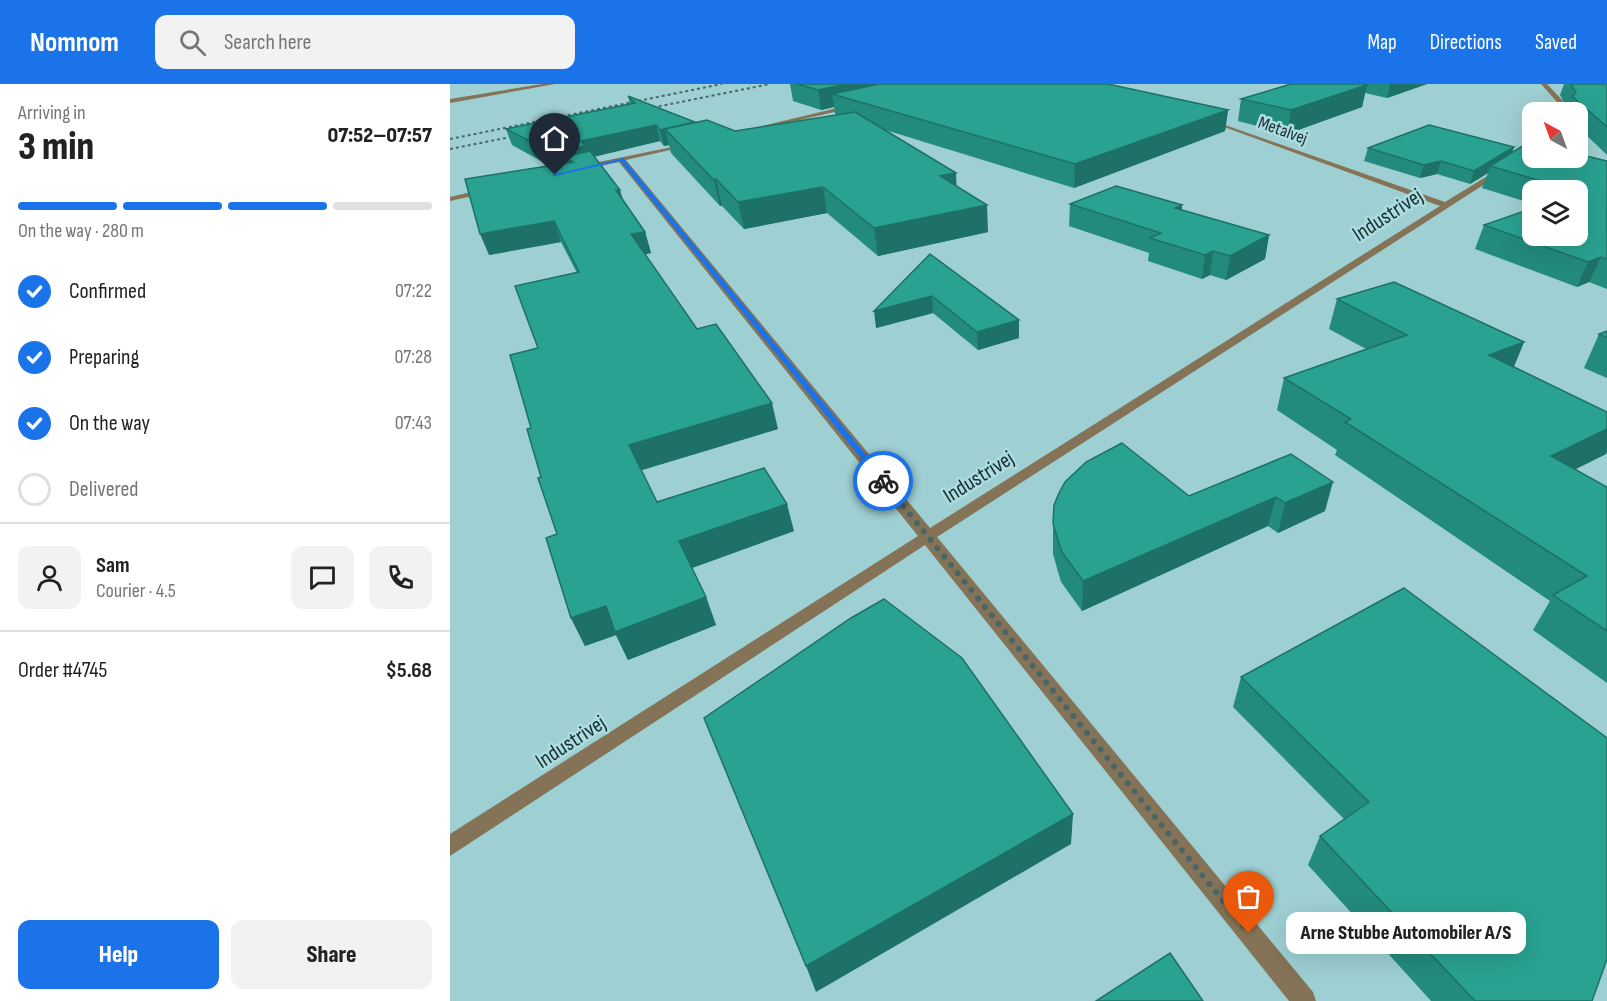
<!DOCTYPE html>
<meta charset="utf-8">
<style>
body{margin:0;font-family:"Sofia Sans Condensed",sans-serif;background:#f2f2f2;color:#222;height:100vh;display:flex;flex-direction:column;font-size:22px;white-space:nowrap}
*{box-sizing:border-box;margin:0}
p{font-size:20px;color:#767676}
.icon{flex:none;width:33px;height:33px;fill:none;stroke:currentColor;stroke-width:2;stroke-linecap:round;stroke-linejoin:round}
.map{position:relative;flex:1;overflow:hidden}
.sheet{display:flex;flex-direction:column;background:#fff;width:450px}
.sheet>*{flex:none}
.needle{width:39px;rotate:319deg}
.controls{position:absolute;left:1072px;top:18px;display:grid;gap:12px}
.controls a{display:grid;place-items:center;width:66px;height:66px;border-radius:12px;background:#fff;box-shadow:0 6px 24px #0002;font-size:30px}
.pin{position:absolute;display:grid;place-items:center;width:51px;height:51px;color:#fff;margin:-62px -26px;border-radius:50% 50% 50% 0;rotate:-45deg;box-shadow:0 0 6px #0007}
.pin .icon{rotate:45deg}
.courier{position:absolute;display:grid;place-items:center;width:60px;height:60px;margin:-30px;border:4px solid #1a73e8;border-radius:50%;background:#fff;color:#222;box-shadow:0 2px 8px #0007}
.bubble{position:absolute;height:42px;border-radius:12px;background:#fff;box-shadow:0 6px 24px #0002;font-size:20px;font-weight:800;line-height:42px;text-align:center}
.overview em{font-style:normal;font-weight:800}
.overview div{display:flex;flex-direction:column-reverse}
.overview{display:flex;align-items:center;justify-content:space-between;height:102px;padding:0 18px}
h1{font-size:39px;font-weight:800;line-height:45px}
.bar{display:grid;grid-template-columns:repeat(4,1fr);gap:9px 6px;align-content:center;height:72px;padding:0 18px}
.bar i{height:8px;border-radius:4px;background:#e0e0e0}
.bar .current{background:#1a73e8}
.bar p{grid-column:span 4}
.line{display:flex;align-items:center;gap:15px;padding:0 18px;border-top:2px solid #e0e0e0}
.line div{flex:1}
.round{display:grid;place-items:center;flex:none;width:63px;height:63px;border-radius:12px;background:#f2f2f2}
ol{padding:0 18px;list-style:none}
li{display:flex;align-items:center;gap:18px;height:66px}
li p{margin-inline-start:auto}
li .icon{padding:6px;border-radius:50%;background:#1a73e8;color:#fff;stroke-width:4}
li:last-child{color:#767676}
li i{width:33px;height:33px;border:3px solid #e0e0e0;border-radius:50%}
.button{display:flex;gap:12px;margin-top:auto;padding:12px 18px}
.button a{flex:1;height:69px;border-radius:12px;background:#1a73e8;color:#fff;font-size:24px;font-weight:800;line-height:69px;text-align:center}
.button a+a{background:#f2f2f2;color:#222}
header{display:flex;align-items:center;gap:36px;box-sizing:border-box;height:84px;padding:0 30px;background:#1a73e8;color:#fff}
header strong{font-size:28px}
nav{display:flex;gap:33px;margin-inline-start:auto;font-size:21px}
.search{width:420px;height:54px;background:#f2f2f2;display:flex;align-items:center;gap:15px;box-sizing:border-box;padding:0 21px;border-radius:12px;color:#767676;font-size:22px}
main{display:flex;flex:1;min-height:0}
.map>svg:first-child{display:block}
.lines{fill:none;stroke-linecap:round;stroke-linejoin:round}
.minor{fill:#847356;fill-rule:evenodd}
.rail{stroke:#496768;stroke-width:2;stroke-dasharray:3 3;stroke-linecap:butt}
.wall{fill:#238b7d}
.shaded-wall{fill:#1d7166}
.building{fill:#29a291;stroke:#1d7166;stroke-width:1.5}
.route{fill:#1a73e8}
.done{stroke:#486668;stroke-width:6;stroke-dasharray:0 10.8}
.labels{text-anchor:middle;stroke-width:5;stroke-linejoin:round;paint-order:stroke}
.far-street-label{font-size:18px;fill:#1a2e2f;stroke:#abdce0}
.street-label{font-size:22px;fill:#1a2e2f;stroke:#abdce0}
</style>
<header>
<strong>Nomnom</strong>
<div class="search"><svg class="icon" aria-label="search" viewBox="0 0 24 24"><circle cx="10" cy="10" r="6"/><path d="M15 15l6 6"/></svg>Search here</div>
<nav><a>Map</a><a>Directions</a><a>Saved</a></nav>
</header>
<main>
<section class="sheet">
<div class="overview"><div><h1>3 min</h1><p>Arriving in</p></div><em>07:52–07:57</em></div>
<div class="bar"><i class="current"></i><i class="current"></i><i class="current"></i><i></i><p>On the way · 280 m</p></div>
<ol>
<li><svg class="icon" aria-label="check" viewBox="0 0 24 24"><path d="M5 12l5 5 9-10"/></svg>Confirmed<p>07:22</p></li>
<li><svg class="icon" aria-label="check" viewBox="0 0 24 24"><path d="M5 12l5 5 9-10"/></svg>Preparing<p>07:28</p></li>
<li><svg class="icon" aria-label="check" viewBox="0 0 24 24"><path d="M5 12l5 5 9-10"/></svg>On the way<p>07:43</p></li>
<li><i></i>Delivered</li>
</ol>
<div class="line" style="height:108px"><a class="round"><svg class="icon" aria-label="person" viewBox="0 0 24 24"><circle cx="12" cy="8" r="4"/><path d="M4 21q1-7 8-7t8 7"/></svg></a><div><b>Sam</b><p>Courier · 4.5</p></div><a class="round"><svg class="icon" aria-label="chat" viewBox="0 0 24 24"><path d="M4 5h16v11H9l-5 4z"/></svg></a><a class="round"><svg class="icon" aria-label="phone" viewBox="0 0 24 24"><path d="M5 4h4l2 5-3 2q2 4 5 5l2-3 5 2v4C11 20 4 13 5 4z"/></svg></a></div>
<div class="line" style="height:78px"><div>Order #4745</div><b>$5.68</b></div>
<div class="button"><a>Help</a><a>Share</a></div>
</section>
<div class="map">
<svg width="1157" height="917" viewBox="0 0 1157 917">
<rect width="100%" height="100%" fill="#9ecfd2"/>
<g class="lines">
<g class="minor">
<path d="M92 0H105L0 19V15Z"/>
<path d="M1091 0H1097L1113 17 1117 28H1111L1107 18Z"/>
<path d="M404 20 406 23 298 48 295 46Z"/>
<path d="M755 34 995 118 1083 64V69L487 453 863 908 866 917H839L475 461 0 772V750L468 452 169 78 132 86 129 82 242 59V61L176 76 480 444 990 122 755 36Z"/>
<path d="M38 104 42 106 41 108 0 117V113Z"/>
</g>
<g class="rail">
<path d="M191 26 320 0"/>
<path d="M0 55 272 0"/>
<path d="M0 65 76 50"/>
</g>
</g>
<g class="wall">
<path d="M340 0H658L778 26 775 47 624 104 432 45 506 102 538 148 428 172 377 129 294 145 272 122H270L221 69 219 61 214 62 210 57 144 72 195 148 201 169 195 170 247 245 328 345 191 386 207 418 344 447 242 484 256 513 266 541 178 576 166 551 135 562 121 534 107 450 91 393 81 344 88 264 127 189 111 158 39 171 100 82 62 61 56 45 180 20 178 12 245 38 285 47 388 31 385 30 384 23 371 26 343 17Z"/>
<path d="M841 0H977L937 14 915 9 912 23 837 50 788 37 791 15Z"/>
<path d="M1114 0H1157V71L1128 43V28H1116L1117 24 1110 11Z"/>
<path d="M918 64 1062 69 1157 77V205L1139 198 1127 203 1025 165 1034 141 1128 152V106H1083V120L1032 104 1038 89 1020 100 987 90 970 94 914 77Z"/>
<path d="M620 120 732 121V126L819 151 815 175 776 196 760 191 752 195 698 177 699 169 619 142Z"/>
<path d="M480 170 569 236V254L528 266 483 229 426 244Z"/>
<path d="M887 215 1074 258 1063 283 1156 370 1125 385 1157 403V599L1083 546 1100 517 885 371 887 366 827 326 834 294 916 265 879 245Z"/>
<path d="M1157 247V294L1134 284 1149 250Z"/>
<path d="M841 370 875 427 828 449 818 442 632 527 611 498 603 470V440L739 412Z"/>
<path d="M791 593 1142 917H981L858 781 870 752 894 735 783 623Z"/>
</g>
<g class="shaded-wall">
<path d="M397 0H485L382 10 384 23 371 26 368 6Z"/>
<path d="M940 0H977L937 14Z"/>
<path d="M917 1 912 23 837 50 841 26Z"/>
<path d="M778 26 775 47 624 104 625 80Z"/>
<path d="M245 38 215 45 219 61 214 62 210 46Z"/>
<path d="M206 41 210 57 123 78 113 73 117 84 108 86 103 69 131 57Z"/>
<path d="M1064 63 1060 76 1040 82 1038 89 1020 100 1024 87Z"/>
<path d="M991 77 987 90 970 94 974 81Z"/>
<path d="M506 89 507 115 490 92Z"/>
<path d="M266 95 272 122H270L264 96Z"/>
<path d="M373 103 377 129 294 145 288 118Z"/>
<path d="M166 106H170L176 126Z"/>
<path d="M537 121 538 148 428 172 424 144Z"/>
<path d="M732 121 730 143 725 124Z"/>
<path d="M104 137 111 158 39 171 30 150Z"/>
<path d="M195 148 201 169 188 172 181 150Z"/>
<path d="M819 151 815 175 776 196 780 172Z"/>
<path d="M763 167 760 191 752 195 755 171Z"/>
<path d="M1151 173 1139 198 1127 203 1138 178Z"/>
<path d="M482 212 483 229 426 244 424 227Z"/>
<path d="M569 236V254L528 266 527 248Z"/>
<path d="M1074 258 1061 290 1039 271Z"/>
<path d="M322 319 328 345 189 387 179 361Z"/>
<path d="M1157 345V368L1156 370 1084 406 1101 372Z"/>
<path d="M883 398 875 427 828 449 835 419Z"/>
<path d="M826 413 818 442 632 527 633 497Z"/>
<path d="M337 420 344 447 239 485 229 457Z"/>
<path d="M256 513 266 541 178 576 166 551 135 562 121 534 156 522Z"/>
<path d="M623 730 621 760 366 908 356 882Z"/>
</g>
<g class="building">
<path d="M347 0H397L368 6Z"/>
<path d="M429 0H658L778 26 625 80 382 10Z"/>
<path d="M841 0H917V1L841 26 791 15Z"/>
<path d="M1121 0H1157V43L1122 12 1126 9Z"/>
<path d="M178 12 245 38 210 46 206 41 131 57 135 62 103 69 56 45 185 19Z"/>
<path d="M405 28 506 89 490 92 537 121 424 144 373 103 288 118 266 95 264 96 215 45 257 36 285 47Z"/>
<path d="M979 41 1064 63 1024 87 991 77 974 81 918 64Z"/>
<path d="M1079 58 1083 59V74H1128V70L1157 77V175L1151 173 1138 178 1034 141 1083 124V152H1128V106H1122L1040 82Z"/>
<path d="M140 67 170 106H166L195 148 181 150 247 245 266 240 322 319 179 361 207 418 314 384 337 420 229 457 256 513 165 548 156 522 121 534 96 454 107 450 88 394 91 393 77 345 81 344 60 271 88 264 65 202 129 188 104 137 30 150 15 95 123 78 113 73Z"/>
<path d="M666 102 732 121 725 124 819 151 780 172 763 167 755 171 700 154 711 149 620 120Z"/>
<path d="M480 170 569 236 527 248 482 212 424 227Z"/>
<path d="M944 198 1074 258 1039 271 1157 328V345L1101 372 1157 403V547L1103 511 1137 492 895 338 901 335 834 294 957 251 887 215Z"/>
<path d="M1157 247V254L1149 250Z"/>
<path d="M672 359 739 412 841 370 883 398 835 419 826 413 633 497 612 468 603 440 604 421 609 409 615 398 636 378Z"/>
<path d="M954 504 1157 654V875L1142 917H1025L870 752 919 718 791 593Z"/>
<path d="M434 515 512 574 623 730 356 882 254 634 401 534Z"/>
<path d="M720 869 753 917H646Z"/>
</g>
<path class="route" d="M173 74 436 395V398H430L170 77 105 92 102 91Z"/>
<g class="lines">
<path class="done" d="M433 397 799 849"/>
</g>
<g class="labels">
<g class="far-street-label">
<text transform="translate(833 46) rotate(20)" y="6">Metalvej</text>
</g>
<g class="street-label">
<text transform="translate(937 130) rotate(-33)" y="8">Industrivej</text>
<text transform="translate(528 392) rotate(-32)" y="8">Industrivej</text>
<text transform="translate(120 657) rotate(-33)" y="8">Industrivej</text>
</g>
</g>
</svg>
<div class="controls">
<a><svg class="needle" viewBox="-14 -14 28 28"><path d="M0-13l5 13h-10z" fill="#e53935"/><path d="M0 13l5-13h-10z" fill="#767676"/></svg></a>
<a><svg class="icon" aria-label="layers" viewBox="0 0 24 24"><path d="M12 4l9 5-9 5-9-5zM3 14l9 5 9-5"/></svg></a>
</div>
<div class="pin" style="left:799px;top:849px;background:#ea580c"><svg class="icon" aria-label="bag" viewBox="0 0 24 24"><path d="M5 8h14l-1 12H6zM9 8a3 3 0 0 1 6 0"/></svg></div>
<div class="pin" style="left:105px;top:91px;background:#1f2937"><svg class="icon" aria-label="home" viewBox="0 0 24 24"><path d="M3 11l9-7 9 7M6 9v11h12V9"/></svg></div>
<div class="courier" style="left:433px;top:397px"><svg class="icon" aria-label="bike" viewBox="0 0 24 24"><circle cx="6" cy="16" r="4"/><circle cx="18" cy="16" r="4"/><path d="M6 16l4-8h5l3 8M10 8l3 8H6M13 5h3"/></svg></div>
<div class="bubble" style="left:836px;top:828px;width:240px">Arne Stubbe Automobiler A/S</div>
</div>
</main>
